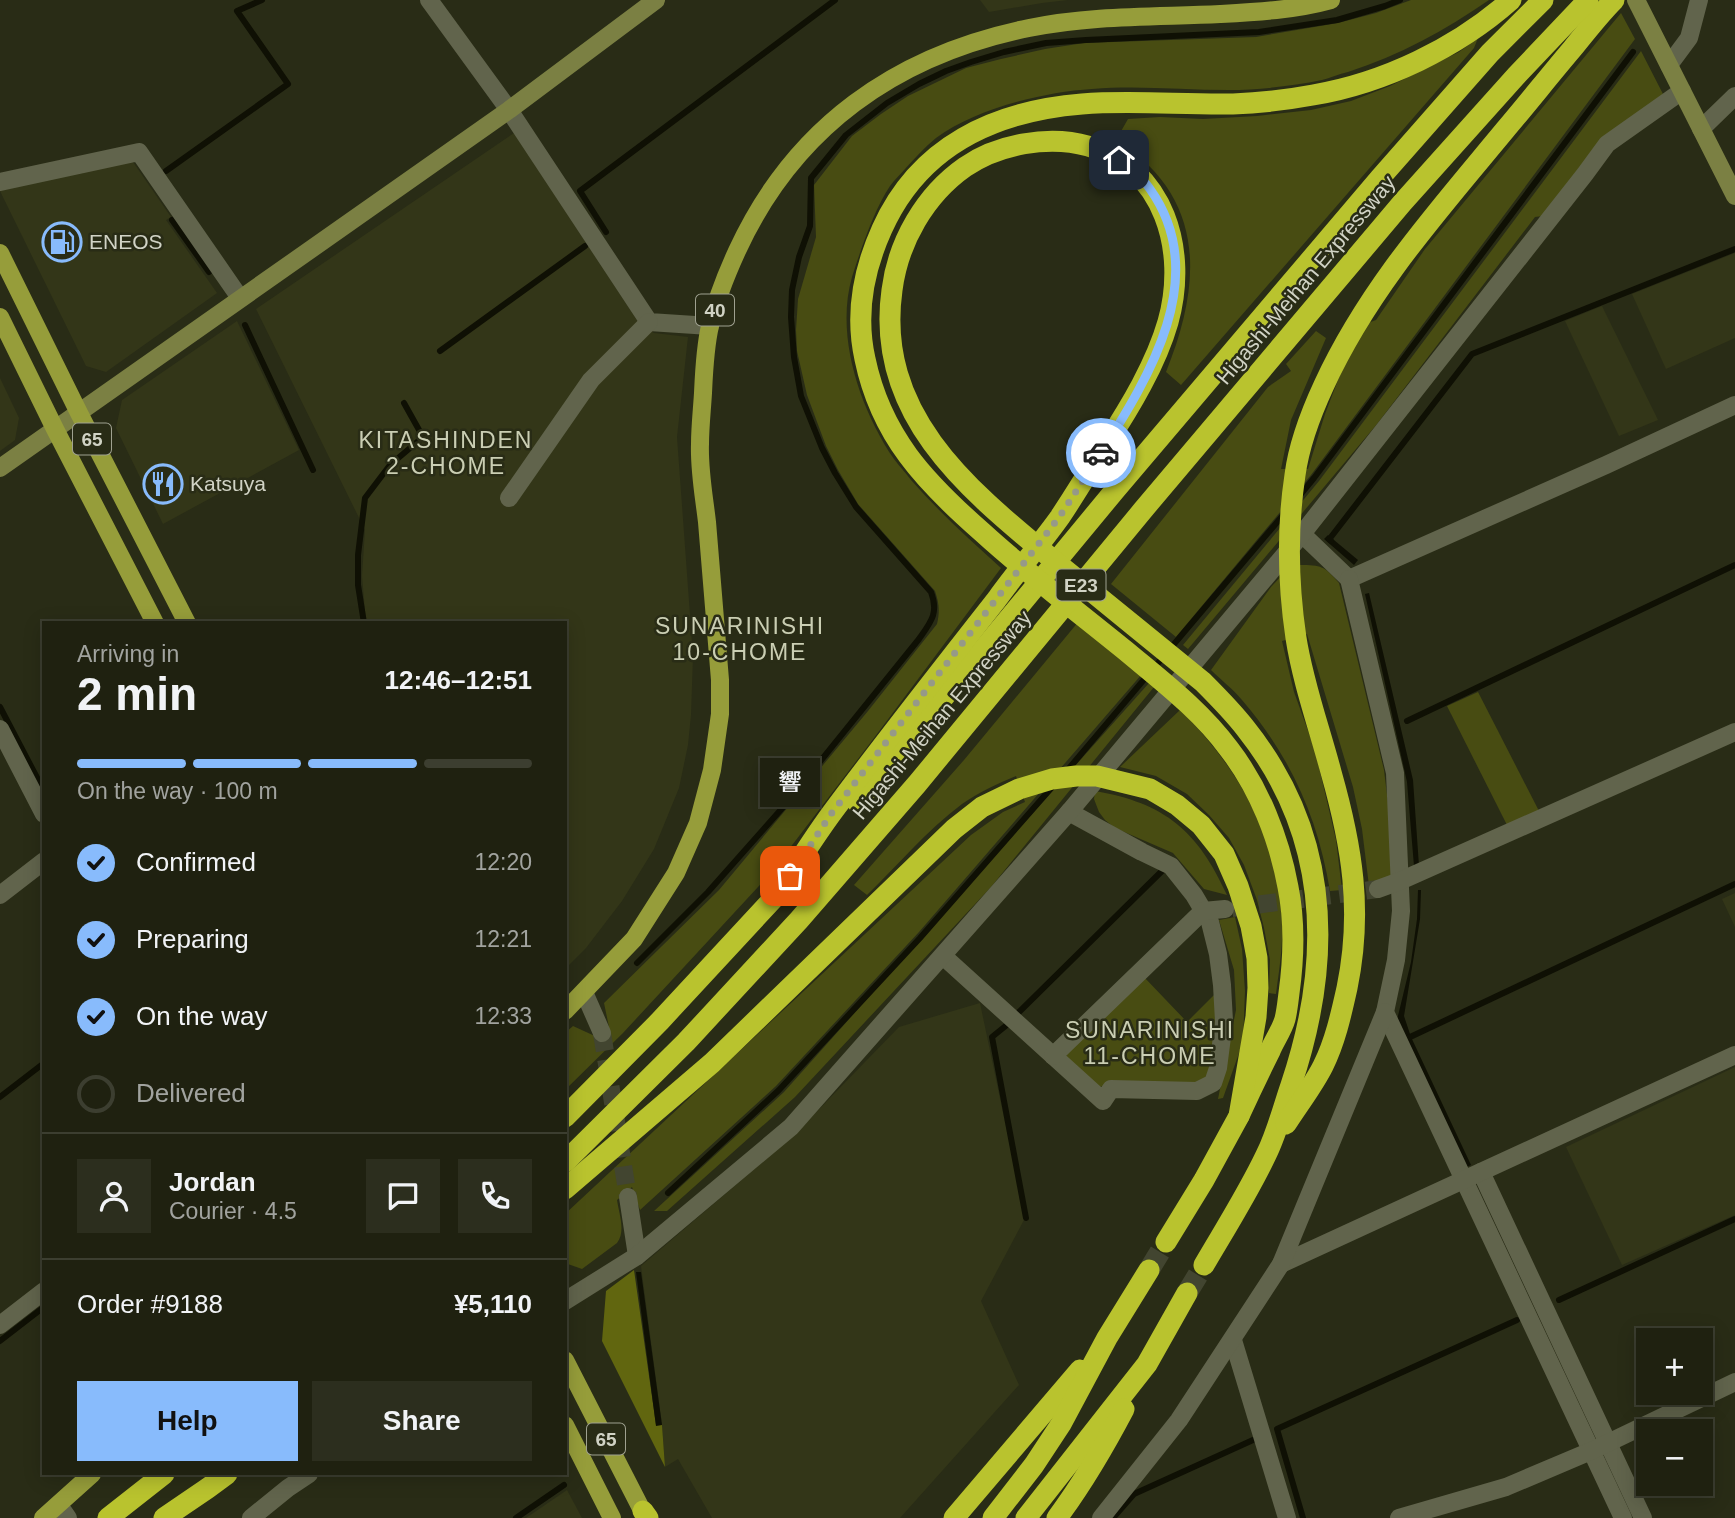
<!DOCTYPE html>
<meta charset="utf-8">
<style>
body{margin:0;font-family:Arial,"Noto Sans JP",sans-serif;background:#2c2e1e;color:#f1f3f6;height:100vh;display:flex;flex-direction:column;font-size:26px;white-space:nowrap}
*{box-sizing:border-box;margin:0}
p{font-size:23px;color:#a1a39f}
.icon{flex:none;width:38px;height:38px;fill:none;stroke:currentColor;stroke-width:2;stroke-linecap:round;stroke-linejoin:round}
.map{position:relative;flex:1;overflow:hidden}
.drawer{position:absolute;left:42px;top:621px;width:525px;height:854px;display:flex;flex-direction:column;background:#1f2110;border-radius:0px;box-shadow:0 4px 18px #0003,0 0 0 2px #3c3e30}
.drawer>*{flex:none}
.controls{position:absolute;left:1636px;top:1328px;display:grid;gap:14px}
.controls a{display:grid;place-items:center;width:77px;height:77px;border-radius:0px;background:#1f2110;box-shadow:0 4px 18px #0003,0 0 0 2px #3c3e30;font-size:35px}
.pin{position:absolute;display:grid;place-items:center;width:60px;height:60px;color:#fff;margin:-30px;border-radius:14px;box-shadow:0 4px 10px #0006}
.courier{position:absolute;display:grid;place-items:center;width:70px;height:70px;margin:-35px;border:5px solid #88bbfc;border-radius:50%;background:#fff;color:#222;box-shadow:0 2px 9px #0007}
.bubble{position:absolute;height:49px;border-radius:0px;background:#1f2110;box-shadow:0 4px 18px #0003,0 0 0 2px #3c3e30;font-size:23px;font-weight:600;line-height:49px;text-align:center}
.headline em{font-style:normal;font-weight:600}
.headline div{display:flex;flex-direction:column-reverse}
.headline{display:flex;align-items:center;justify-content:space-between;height:119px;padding:0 35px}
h1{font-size:46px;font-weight:600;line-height:52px}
.bar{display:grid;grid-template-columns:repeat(4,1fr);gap:10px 7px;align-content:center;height:84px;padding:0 35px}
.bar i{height:9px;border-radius:5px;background:#3c3e30}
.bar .on{background:#88bbfc}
.bar p{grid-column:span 4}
.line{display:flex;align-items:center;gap:18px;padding:0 35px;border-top:2px solid #3c3e30}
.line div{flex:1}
.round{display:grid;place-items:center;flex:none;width:74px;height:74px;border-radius:0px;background:#2c2e1e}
ol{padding:0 35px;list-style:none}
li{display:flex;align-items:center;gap:21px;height:77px}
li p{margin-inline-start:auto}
li .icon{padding:7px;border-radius:50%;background:#88bbfc;color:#111;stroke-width:4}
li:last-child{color:#a1a39f}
li i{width:38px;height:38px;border:4px solid #3c3e30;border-radius:50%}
.cta{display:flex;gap:14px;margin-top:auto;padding:14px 35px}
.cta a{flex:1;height:80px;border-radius:0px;background:#88bbfc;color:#111;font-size:28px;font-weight:600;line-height:80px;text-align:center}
.cta a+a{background:#2c2e1e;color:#f1f3f6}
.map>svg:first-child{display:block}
.built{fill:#333618}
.green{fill:#484c12}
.forest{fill:#61660f}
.water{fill:#0f1004}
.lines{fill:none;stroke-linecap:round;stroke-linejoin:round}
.stream{stroke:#0f1004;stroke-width:6}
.street-tunnel{stroke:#424530;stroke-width:18;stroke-dasharray:18 9;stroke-linecap:butt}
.highway-tunnel{stroke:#424530;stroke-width:21;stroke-dasharray:21 10;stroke-linecap:butt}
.street{stroke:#61644c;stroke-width:18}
.secondary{stroke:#7b8043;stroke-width:18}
.primary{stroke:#969d3a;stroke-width:18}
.highway{stroke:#b9c32e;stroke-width:21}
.done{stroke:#969988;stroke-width:7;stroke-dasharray:0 12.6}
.route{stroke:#88bbfc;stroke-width:9}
.labels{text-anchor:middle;stroke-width:5;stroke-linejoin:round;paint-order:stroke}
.shield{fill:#292c16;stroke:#9fa190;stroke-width:2}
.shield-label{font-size:19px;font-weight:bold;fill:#d1d3c5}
.poi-label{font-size:21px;fill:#d1d3c5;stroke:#292c16;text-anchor:start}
.street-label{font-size:21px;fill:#d1d3c5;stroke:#292c16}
.neighbourhood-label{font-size:23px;letter-spacing:2px;fill:#caceb3;stroke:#292c16}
</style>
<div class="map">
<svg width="1735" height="1518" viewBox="0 0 1735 1518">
<rect width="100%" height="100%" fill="#292c16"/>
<g class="built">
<path d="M980 0H1068L1042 3 989 12Z"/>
<path d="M514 133 639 323 654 333 688 337 677 437 693 656 691 715 688 745 679 788 654 849 622 901 586 948 565 969V623H366L362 576 365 530 256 309Z"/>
<path d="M133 162 171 217 166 220 217 293 106 372 86 366 0 191V184Z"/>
<path d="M1735 253V338L1666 369 1632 294Z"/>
<path d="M1602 306 1658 420 1619 436 1565 321Z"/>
<path d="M237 321 299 450 163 524 116 428 122 400Z"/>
<path d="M0 378 19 418 15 440 0 451Z"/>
<path d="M1735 893V927L1722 899Z"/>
<path d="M980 1003 1025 1218 981 1301 1019 1385 900 1518H712L678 1459 665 1467 662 1425 641 1266 794 1135 899 1027Z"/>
<path d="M1735 1067V1215L1622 1265 1566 1147Z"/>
<path d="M567 1490 582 1518H526Z"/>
</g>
<g class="green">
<path d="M1411 0H1489C1444 31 1400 55 1348 72 1339 74 1330 78 1322 80 1292 86 1259 90 1229 90 1183 90 1137 85 1092 89 1043 92 975 109 936 138 925 147 915 158 905 169 900 175 894 180 890 186 874 210 861 249 852 277 835 336 860 409 894 459 899 466 906 473 911 480 939 512 970 540 1001 568L874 738 770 874 623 1033 565 1090V1033L573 1026 597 1037 609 1027 604 1003 719 890 868 711 937 624C940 611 939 603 935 591L858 504 838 470 826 446 807 395 797 351 796 330 798 299 816 237 814 185 852 136 881 114 908 96 966 68 1001 59 1045 49 1084 43 1256 37 1338 23 1376 13Z"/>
<path d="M1621 13 1635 39 1311 475 1176 637 1111 584 1268 387 1291 371 1286 364 1316 331 1326 338 1291 420 1281 469H1308L1325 414 1343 367 1368 323 1376 320 1425 249Z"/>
<path d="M1478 38 1474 48 1181 385 1166 372C1202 283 1207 197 1116 140L1128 119 1160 117 1203 119 1257 116 1311 110 1351 101 1390 86 1459 52Z"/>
<path d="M1641 51 1663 94 1543 216 1535 217 1377 424 1188 649 1183 645 1319 481Z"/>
<path d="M1299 565C1322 565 1324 566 1339 583L1384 770 1394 853 1392 879 1369 886 1362 829 1353 787 1307 634 1282 641 1294 692 1315 750 1336 840 1342 890 1330 891C1318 818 1291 757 1242 700 1233 689 1221 680 1211 670L1271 587 1288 569Z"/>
<path d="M1079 621 1142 674 919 932 776 1086 640 1210 632 1187 617 1200C619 1214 626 1231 617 1243L582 1269 565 1263V1214L971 835 1003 812 1025 802 1016 776C997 784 979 792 962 804 927 830 898 865 867 895L854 885 964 760Z"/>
<path d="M1149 683 1154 687 991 887 795 1097 667 1211H654L784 1092Z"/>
<path d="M1478 692 1539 811 1507 825 1447 706Z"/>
<path d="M1180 710C1240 769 1278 838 1282 924 1283 947 1279 971 1276 994L1269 993 1270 960 1264 928 1257 900 1244 865 1229 838 1209 815 1187 794 1156 776 1120 767Z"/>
<path d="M1095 791C1165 803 1198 831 1227 895L1204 889 1173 853 1115 828 1105 820 1099 812 1094 799Z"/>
<path d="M1235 917 1242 949 1245 991 1243 1042 1223 1098 1218 1099 1236 1010 1234 970 1219 920Z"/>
<path d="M1143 976 1187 1022 1219 990 1210 1076 1193 1086 1109 1084 1097 1088 1066 1060 1067 1049Z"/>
</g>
<path class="forest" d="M634 1270 656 1425H662L665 1467 602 1341 606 1291Z"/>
<g class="water">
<path d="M1328 535 1358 560 1354 565 1324 539Z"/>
<path d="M1369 593 1413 780 1419 866H1414L1407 782 1365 594Z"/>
<path d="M1418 890H1421L1420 919 1404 1016 1411 1037 1471 1165 1467 1167 1397 1020 1411 962 1417 919Z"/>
<path d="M636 1272H641L662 1425 656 1426Z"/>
</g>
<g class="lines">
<g class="stream">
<path d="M166 171 288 84 237 11 262 0"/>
<path d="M172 220 209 272"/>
<path d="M606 232 580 191 835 0"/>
<path d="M245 325 313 470"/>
<path d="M440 351 585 246"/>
<path d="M1300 495 1314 478 1633 52"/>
<path d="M1331 541 1329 539 1331 537 1472 354 1735 249"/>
<path d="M364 623 358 585V555L365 498 390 465 423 437 404 403"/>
<path d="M0 707 44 791"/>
<path d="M1407 721 1735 565"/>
<path d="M1065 773 1284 514"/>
<path d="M637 963 708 892 785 805 919 639C931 622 939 613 931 592L856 507 835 473 822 448 801 396 794 357 791 317 792 290 799 257 810 226 811 178 846 135 887 103 919 84 946 71 971 62 1004 52 1046 43 1086 40 1259 32 1337 20 1385 6 1400 0"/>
<path d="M1018 1013 1165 868"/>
<path d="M1008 1024 992 1037 1026 1218"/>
<path d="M1408 1038 1735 884"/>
<path d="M0 1097 44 1063"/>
<path d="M668 1193 779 1090 920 938 1053 786"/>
<path d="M1559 1300 1735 1219"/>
<path d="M0 1341 44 1307"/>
<path d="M516 1518 564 1485"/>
<path d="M1113 1518 1134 1494 1253 1440"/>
<path d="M1303 1518 1277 1429 1517 1320"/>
</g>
<g class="street-tunnel">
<path d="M1232 908 1378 889"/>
<path d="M602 1033 628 1197"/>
</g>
<g class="highway-tunnel">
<path d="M1149 1270 1166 1242"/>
<path d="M1187 1293 1204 1265"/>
</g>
<g class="street">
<path d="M429 0 509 110 649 322 710 326"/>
<path d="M1669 65 1689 38 1699 0"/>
<path d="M1701 129 1735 96"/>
<path d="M0 182 139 152 240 298"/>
<path d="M509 498 591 380 649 322"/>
<path d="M1302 534 1349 579 1606 465 1735 405"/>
<path d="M1349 579 1395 773 1401 911 1396 960 1385 1012 1623 1518"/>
<path d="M0 729 44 814"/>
<path d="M1378 889 1400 881 1735 732"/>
<path d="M0 895 44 861"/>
<path d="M943 956 1103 1101 1111 1089 1197 1091 1213 1083 1218 1068 1224 1021 1222 985 1218 954 1210 922 1194 895 1171 866 1142 852 1069 812"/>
<path d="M584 992 602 1033"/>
<path d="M1053 1056 1203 911 1225 909"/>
<path d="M1481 1172 1643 1518"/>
<path d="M628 1197 637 1256"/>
<path d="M1281 1264 1735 1055"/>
<path d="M565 1301 637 1256 791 1127 1069 812 1302 534 1585 174 1607 144 1682 91"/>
<path d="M0 1325 44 1291"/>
<path d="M1233 1340 1287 1518"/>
<path d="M59 1505 68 1518"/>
<path d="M251 1518 288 1488 309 1474"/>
<path d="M1101 1518 1179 1420 1281 1264 1385 1012"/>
<path d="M1399 1518 1506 1487 1591 1451 1735 1382"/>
</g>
<g class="secondary">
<path d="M1636 0 1735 196"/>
<path d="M0 468 509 110 656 0"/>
</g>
<g class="primary">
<path d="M0 253 79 413 187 623"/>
<path d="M0 317 55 429 155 623"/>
<path d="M565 1011 634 939 676 873 698 823 712 770 720 714V680C716 627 711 575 707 522 704 496 699 470 700 444 700 427 702 410 703 393 704 371 705 347 710 326 716 300 726 275 737 251 794 127 896 55 1029 28 1091 15 1157 17 1220 14 1257 12 1295 10 1331 0"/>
<path d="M565 1360 646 1518"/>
<path d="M565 1425 612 1518"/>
<path d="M43 1518 92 1474"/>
</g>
<g class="highway">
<path d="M857 802 1116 489 1380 178 1490 53 1543 0"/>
<path d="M776 896C795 868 813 838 834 810 887 739 942 669 997 599 1017 571 1040 545 1060 517 1076 493 1091 468 1106 444 1130 407 1156 364 1168 322 1188 251 1165 168 1088 146 1049 135 998 144 965 167 925 195 898 242 892 290 874 419 974 494 1063 568 1110 606 1156 644 1203 682 1218 697 1233 712 1246 729 1331 836 1333 960 1291 1085 1283 1108 1277 1133 1266 1155 1248 1193 1225 1229 1204 1265"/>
<path d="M1239 1116C1249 1094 1259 1073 1270 1051 1274 1041 1282 1030 1285 1019 1287 1011 1288 1001 1289 993 1294 957 1295 922 1288 887 1279 838 1259 788 1229 749 1200 710 1163 682 1126 651 1078 612 1028 574 982 532 925 482 881 436 865 359 855 314 863 271 882 229 919 146 995 111 1082 104 1132 100 1183 105 1233 104 1260 103 1286 100 1313 95 1384 83 1457 48 1511 0"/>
<path d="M565 1117 660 1021 786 885"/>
<path d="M1286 1124C1298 1105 1313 1086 1323 1066 1335 1042 1341 1015 1347 988 1363 911 1352 846 1331 772 1319 727 1303 683 1296 638 1288 584 1287 528 1295 475 1299 444 1311 413 1324 385 1368 289 1438 211 1505 130 1528 103 1550 75 1573 48 1586 32 1599 15 1614 0"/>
<path d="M565 1162 686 1042 799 920 917 784 1143 510 1403 202 1516 76 1588 0"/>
<path d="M565 1189 712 1063 954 829 982 807 1019 789 1052 779 1076 776H1097L1150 789 1177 805 1201 825 1224 854 1238 886 1251 926 1257 958 1258 988 1256 1017 1239 1116 1204 1180 1166 1242"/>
<path d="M643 1511 648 1518"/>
<path d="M108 1518 164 1474"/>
<path d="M164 1518 208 1488 227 1474"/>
<path d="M954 1518 1080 1370"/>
<path d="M993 1518 1034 1465 1061 1424 1107 1338 1149 1270"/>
<path d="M1026 1518 1147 1364 1187 1293"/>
<path d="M1057 1518C1083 1483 1104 1447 1124 1409"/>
</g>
</g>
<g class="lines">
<path class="done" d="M790 876 831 814 1060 516 1101 453"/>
<path class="route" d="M1101 453C1149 377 1212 276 1150 189 1142 177 1130 169 1119 160"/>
</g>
<defs>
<g id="fuel-ring" transform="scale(2.0125)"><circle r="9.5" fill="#292c16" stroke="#88bbfc" stroke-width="1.5"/><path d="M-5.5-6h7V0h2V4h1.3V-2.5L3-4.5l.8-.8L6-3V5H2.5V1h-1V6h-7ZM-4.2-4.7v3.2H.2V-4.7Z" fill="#88bbfc"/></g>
<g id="restaurant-ring" transform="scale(2.0125)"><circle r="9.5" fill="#292c16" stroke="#88bbfc" stroke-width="1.5"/><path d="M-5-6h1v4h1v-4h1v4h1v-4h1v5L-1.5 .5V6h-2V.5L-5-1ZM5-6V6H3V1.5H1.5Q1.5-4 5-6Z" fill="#88bbfc"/></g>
</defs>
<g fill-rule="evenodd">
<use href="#fuel-ring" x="62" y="242"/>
<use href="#restaurant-ring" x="163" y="484"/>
</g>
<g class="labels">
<g class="shield">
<rect x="696" y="294.5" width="38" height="31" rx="5"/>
<rect x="73" y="423.5" width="38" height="31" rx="5"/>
<rect x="1056.5" y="569.5" width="49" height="31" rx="5"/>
<rect x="587" y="1423.5" width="38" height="31" rx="5"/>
</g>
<g class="shield-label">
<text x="715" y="317">40</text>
<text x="92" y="446">65</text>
<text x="1081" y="592">E23</text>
<text x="606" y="1446">65</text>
</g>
<g class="poi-label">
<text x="89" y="249">ENEOS</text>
<text x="190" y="491">Katsuya</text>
</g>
<g class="street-label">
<text transform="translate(1306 280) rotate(-50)" y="7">Higashi-Meihan Expressway</text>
<text transform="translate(942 715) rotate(-50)" y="7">Higashi-Meihan Expressway</text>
</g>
<g class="neighbourhood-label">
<text x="446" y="448">KITASHINDEN<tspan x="446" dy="26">2-CHOME</tspan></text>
<text x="740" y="634">SUNARINISHI<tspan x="740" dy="26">10-CHOME</tspan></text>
<text x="1150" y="1038">SUNARINISHI<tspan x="1150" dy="26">11-CHOME</tspan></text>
</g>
</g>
</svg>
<div class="controls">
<a>+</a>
<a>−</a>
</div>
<div class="pin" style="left:790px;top:876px;background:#ea580c"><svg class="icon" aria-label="bag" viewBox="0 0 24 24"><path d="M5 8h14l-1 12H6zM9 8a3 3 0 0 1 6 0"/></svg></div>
<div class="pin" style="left:1119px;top:160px;background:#1f2937"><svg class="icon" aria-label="home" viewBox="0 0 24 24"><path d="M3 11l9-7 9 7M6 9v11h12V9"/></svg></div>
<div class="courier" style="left:1101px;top:453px"><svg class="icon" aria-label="car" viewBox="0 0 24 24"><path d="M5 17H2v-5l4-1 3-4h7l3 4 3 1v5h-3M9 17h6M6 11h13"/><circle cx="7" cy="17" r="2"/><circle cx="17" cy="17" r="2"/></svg></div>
<div class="bubble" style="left:760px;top:758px;width:60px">響</div>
<section class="drawer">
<div class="headline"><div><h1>2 min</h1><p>Arriving in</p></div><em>12:46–12:51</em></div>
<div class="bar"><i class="on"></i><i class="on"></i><i class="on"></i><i></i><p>On the way · 100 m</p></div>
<ol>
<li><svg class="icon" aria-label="check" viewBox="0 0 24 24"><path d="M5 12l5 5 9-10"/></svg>Confirmed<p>12:20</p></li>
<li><svg class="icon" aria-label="check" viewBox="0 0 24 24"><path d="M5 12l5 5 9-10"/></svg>Preparing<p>12:21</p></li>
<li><svg class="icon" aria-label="check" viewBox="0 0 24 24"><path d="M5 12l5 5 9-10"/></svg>On the way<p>12:33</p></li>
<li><i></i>Delivered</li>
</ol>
<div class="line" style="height:126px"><a class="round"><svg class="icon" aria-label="person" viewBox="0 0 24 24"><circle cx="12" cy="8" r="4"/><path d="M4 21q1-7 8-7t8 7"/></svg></a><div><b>Jordan</b><p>Courier · 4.5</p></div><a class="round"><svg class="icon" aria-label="chat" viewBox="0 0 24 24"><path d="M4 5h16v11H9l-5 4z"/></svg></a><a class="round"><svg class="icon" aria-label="phone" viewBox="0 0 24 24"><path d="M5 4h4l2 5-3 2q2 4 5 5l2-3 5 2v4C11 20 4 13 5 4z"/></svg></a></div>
<div class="line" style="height:91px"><div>Order #9188</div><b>¥5,110</b></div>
<div class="cta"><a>Help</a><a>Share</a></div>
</section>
</div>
